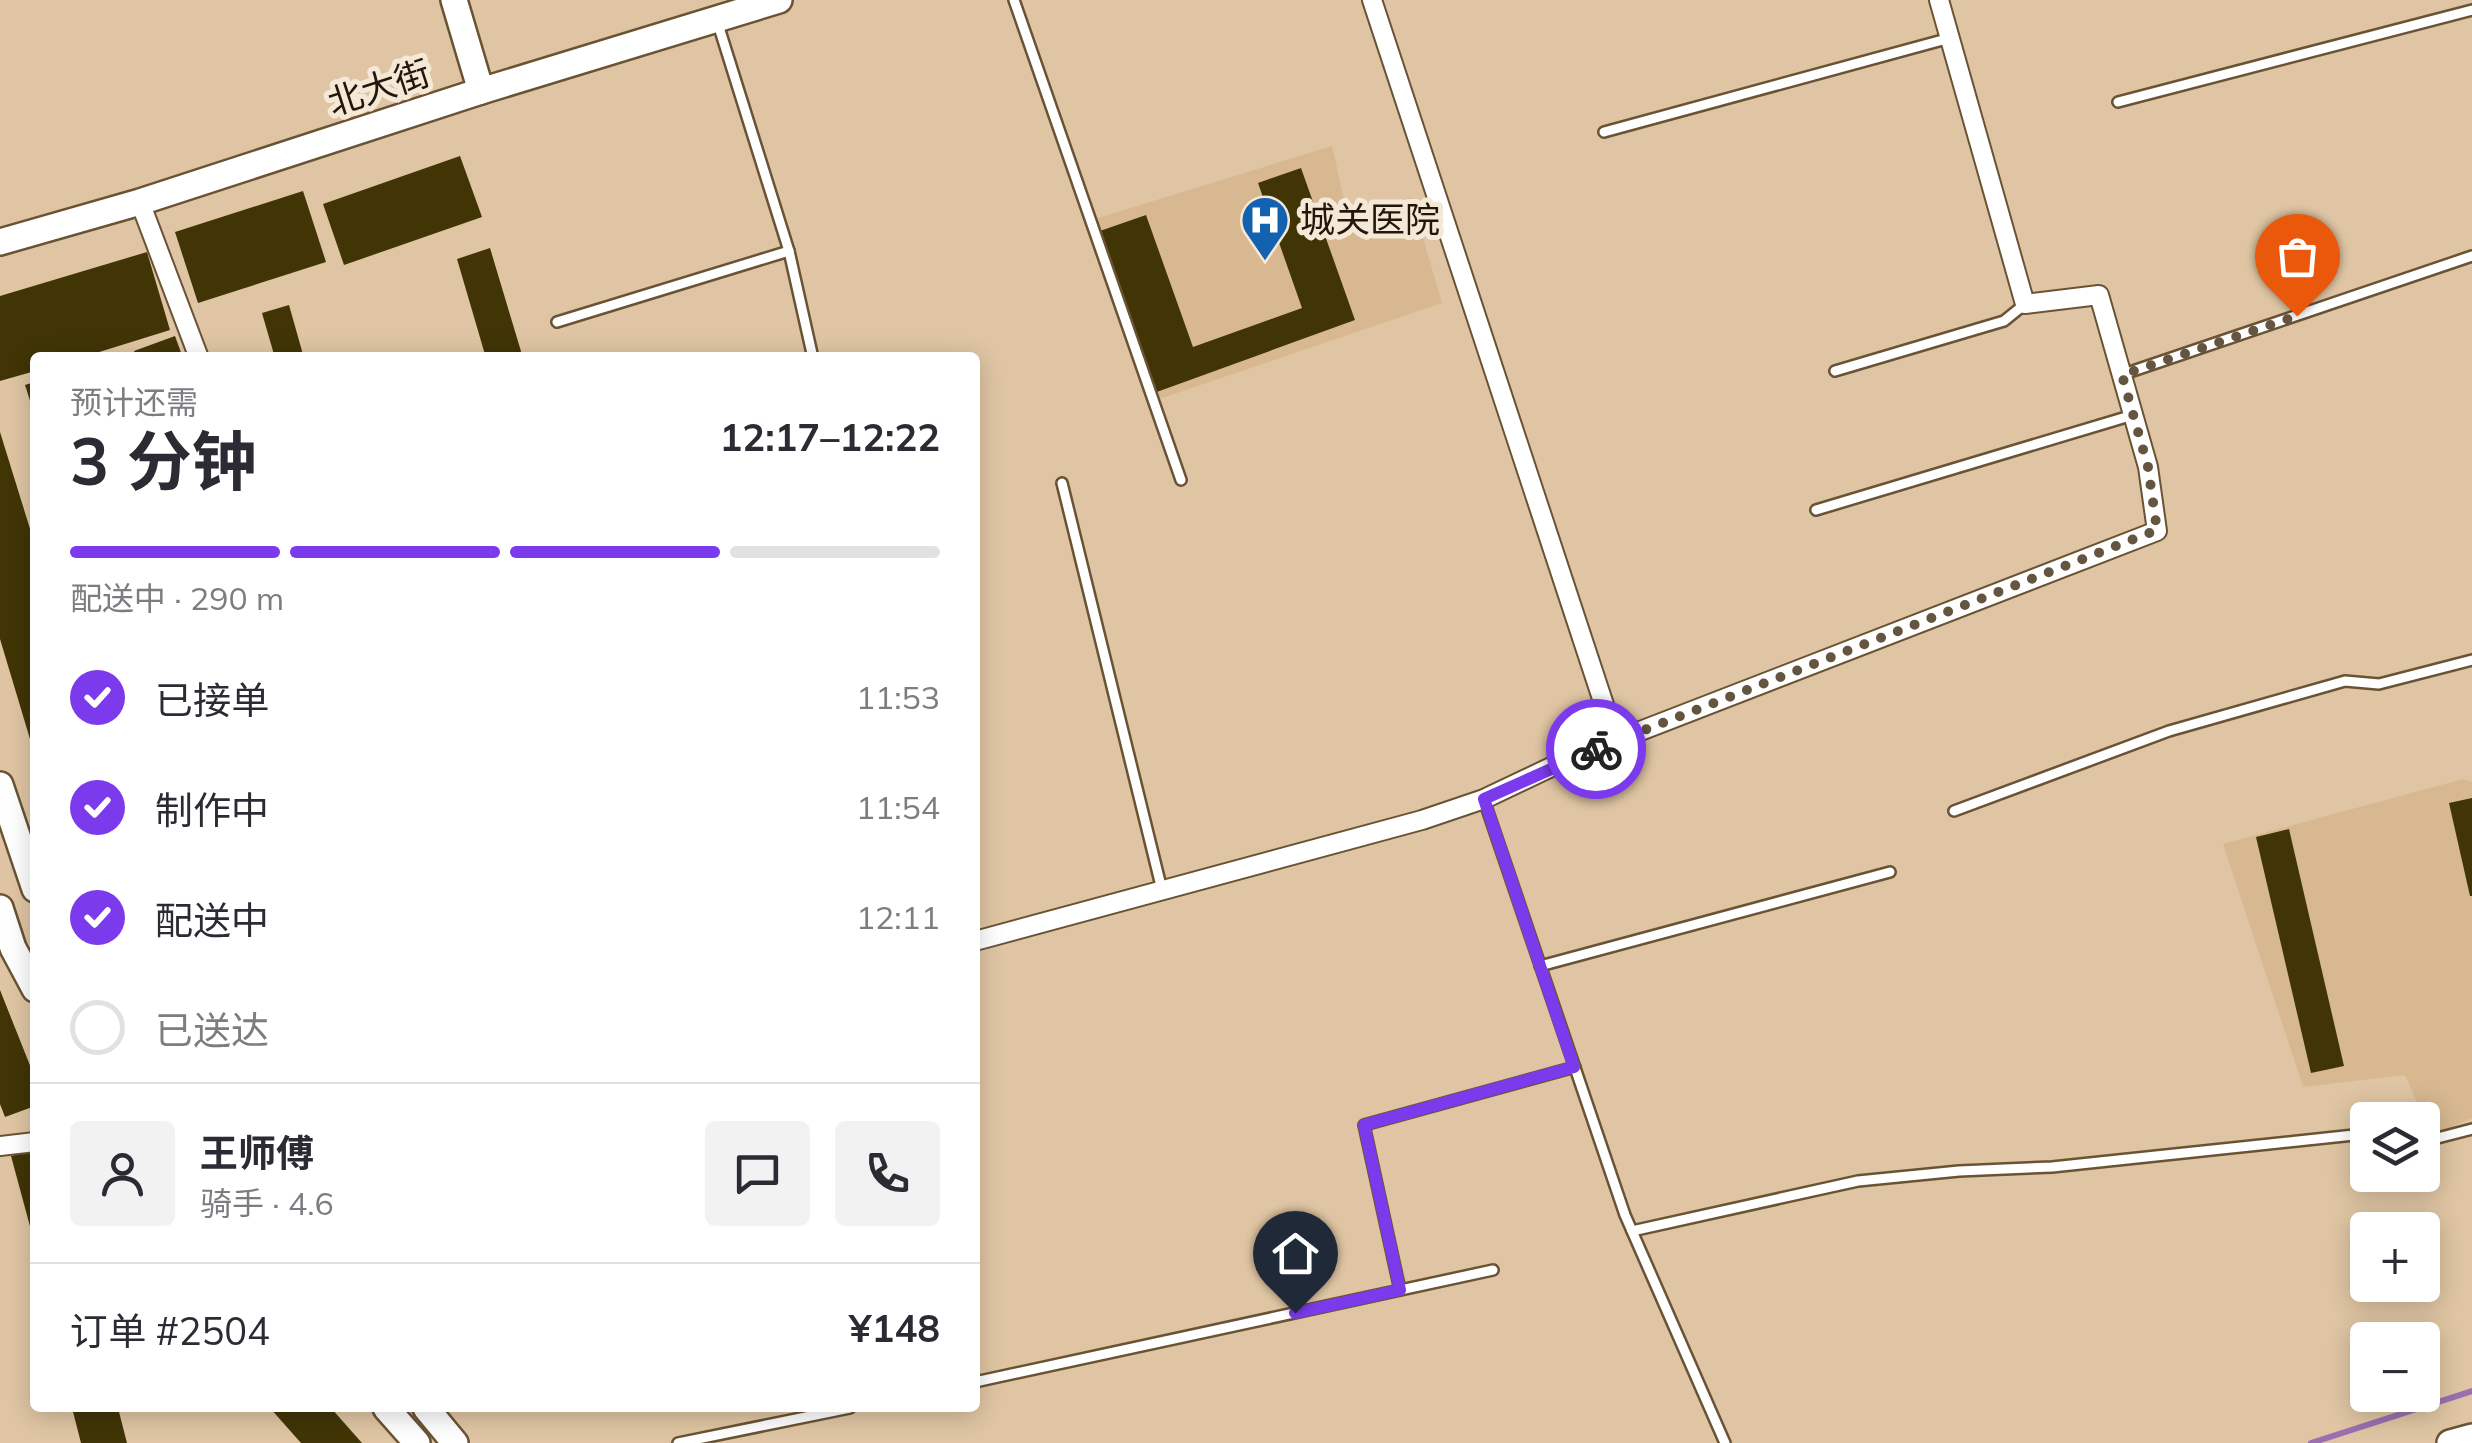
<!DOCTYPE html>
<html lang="zh">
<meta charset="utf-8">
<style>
body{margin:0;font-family:Mulish,"Noto Sans SC",sans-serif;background:#f2f2f3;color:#2b2b33;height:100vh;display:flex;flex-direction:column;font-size:38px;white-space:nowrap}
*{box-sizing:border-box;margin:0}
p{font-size:32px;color:#7c7c81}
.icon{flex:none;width:55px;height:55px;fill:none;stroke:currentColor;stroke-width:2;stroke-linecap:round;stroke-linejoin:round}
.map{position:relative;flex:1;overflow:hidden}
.details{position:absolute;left:30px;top:352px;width:950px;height:1060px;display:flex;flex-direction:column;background:#fff;border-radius:10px;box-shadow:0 5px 25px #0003}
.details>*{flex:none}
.fabs{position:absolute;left:2350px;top:1102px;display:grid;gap:20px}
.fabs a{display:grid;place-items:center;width:90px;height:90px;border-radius:10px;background:#fff;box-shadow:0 5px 25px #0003;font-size:50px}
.pin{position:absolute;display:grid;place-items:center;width:85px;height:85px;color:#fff;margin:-102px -42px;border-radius:50% 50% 50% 0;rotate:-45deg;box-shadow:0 0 10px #0007}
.pin .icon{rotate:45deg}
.courier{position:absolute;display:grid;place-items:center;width:100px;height:100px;margin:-50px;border:8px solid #7c3aed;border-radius:50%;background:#fff;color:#222;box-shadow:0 2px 12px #0007}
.overview em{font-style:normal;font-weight:700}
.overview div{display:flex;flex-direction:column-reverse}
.overview{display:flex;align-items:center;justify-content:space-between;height:170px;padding:0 40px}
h1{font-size:65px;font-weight:700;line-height:75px}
.bar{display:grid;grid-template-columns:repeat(4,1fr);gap:15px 10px;align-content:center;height:120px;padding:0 40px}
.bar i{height:12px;border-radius:8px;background:#e1e1e2}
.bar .active{background:#7c3aed}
.bar p{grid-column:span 4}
.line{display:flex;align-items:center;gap:25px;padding:0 40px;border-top:2px solid #e1e1e2}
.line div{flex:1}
.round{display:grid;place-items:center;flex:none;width:105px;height:105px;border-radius:10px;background:#f2f2f3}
ol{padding:0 40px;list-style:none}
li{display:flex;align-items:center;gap:30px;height:110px}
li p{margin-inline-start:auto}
li .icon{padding:10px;border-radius:50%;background:#7c3aed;color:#fff;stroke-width:4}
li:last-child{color:#7c7c81}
li i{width:55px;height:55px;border:5px solid #e1e1e2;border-radius:50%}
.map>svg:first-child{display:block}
.built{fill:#d7b891}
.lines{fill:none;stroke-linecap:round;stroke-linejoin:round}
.stream{stroke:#9a70b0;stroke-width:6}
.building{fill:#413506}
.lane-casing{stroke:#6a5335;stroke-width:14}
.street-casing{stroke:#6a5335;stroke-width:22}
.secondary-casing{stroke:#6a5335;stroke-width:30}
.lane{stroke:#fff;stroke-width:9}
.street{stroke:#fff;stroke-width:18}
.secondary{stroke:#fff;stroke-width:25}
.done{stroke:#645540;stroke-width:10;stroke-dasharray:0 18}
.route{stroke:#7c3aed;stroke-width:12}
.labels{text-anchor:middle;stroke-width:10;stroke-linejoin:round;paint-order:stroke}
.street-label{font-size:35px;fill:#21180b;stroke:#f5e8d7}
.poi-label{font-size:35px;fill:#21180b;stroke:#f5e8d7;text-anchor:start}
</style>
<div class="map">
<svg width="2472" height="1443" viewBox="0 0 2472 1443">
<rect width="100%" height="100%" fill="#dfc5a3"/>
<g class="built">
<path d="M1332 146 1348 218 1411 197 1442 303 1147 403 1085 222Z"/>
<path d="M2463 779 2472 782V1118L2432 1135 2405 1075 2303 1087 2223 844Z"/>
</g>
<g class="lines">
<path class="stream" d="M2311 1443 2472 1391"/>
</g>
<g class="building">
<path d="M460 156 482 217 344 265 323 204Z"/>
<path d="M1301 168 1355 320 1154 393 1097 232 1146 215 1193 347 1302 308 1258 183Z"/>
<path d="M303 191 326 262 198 303 175 232Z"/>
<path d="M490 248 523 358H486L457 259Z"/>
<path d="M147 252 170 330 80 358H35V371L0 381V296Z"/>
<path d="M289 305 304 358H275L262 313Z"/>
<path d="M175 336 183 358H136L134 351Z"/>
<path d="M35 382V413H34L25 385Z"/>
<path d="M0 432 35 545V737L30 739 0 639Z"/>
<path d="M2472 798V896H2470L2449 803Z"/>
<path d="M2289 829 2344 1066 2311 1073 2256 837Z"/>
<path d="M0 990 35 1078V1106L5 1117 0 1104Z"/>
<path d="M35 1149V1241H34L11 1156Z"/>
<path d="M72 1408H118L127 1443H81Z"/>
<path d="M270 1408H331L362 1443H301Z"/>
</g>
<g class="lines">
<g class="lane-casing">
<g id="lane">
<path d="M1014 0 1181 480"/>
<path d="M718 24 789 251 813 358"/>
<path d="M2118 102 2472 10"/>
<path d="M1604 132 1950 38"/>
<path d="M557 322 789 251"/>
<path d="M1835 371 2004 321 2025 304"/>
<path d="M2121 375 2472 256"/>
<path d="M1062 483 1162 890"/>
<path d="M1816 510 2133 415"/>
<path d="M1484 800 1625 1215 1725 1443"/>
<path d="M1954 811 2169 731 2345 681 2379 684 2472 660"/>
<path d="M1540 966 1890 872"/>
<path d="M2422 1142 2472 1129"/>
<path d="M1632 1231 1858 1181 1959 1171 2052 1167 2354 1135 2368 1138"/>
<path d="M1400 1290 1364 1125 1575 1067"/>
<path d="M975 1382 1493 1270"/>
<path d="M678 1443 850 1408"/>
</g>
</g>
<g class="street-casing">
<g id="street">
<path d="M1372 0 1616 741"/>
<path d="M140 202 199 358"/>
<path d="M975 941 1422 820 1484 799 1568 759 2157 531 2148 467 2099 295 2025 304 1939 0"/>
<path d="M0 1146 35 1142"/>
</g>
</g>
<g class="secondary-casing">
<g id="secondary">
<path d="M454 0 481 91"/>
<path d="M0 242 140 202 481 91 779 0"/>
<path d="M0 785 35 889"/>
<path d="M0 908 13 948 35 989"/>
<path d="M386 1408 417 1443"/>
<path d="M426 1408 455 1443"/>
<path d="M2450 1443 2472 1437"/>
</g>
</g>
<use href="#lane" class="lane"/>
<use href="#street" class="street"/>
<use href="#secondary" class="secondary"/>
</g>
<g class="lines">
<path class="done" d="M1596 749 2157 530 2148 467 2122 375 2297 316"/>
<path class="route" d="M1295 1313 1400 1290 1364 1125 1574 1067 1484 799 1596 749"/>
</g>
<defs>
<g id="hospital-pin" transform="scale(2.5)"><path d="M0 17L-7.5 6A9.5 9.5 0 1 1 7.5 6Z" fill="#1362b0" stroke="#f5e8d7"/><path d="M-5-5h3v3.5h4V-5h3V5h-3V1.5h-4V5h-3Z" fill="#fff"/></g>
</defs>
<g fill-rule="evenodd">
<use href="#hospital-pin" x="1265" y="220"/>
</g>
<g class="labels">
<g class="street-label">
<text transform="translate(379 88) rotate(-18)" y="12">北大街</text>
</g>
<g class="poi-label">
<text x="1300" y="232">城关医院</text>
</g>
</g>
</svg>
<div class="fabs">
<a><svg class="icon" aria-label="layers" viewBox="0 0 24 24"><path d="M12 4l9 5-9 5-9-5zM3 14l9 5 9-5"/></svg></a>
<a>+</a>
<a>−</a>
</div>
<div class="pin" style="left:2297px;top:316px;background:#ea580c"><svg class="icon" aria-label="bag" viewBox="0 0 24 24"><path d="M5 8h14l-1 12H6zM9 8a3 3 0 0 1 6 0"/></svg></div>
<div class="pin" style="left:1295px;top:1313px;background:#1f2937"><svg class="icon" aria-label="home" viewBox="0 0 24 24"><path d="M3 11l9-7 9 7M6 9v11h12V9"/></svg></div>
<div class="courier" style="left:1596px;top:749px"><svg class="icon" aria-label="bike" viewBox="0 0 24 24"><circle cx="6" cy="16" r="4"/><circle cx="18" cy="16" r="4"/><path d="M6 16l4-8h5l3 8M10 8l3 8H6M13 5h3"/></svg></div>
<section class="details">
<div class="overview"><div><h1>3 分钟</h1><p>预计还需</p></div><em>12:17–12:22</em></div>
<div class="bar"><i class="active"></i><i class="active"></i><i class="active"></i><i></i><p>配送中 · 290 m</p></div>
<ol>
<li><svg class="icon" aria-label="check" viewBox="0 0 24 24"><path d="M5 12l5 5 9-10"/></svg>已接单<p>11:53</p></li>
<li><svg class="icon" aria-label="check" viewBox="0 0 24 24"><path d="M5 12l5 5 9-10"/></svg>制作中<p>11:54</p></li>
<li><svg class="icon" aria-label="check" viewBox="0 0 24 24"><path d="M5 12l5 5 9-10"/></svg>配送中<p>12:11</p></li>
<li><i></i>已送达</li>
</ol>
<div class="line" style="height:180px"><a class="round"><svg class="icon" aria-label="person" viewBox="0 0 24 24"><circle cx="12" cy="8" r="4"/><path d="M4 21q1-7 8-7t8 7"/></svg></a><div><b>王师傅</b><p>骑手 · 4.6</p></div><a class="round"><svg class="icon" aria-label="chat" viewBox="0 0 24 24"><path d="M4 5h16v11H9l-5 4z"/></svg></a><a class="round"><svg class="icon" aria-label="phone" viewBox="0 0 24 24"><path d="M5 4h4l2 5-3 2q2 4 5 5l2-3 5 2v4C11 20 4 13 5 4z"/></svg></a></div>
<div class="line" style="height:130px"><div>订单 #2504</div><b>¥148</b></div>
</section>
</div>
